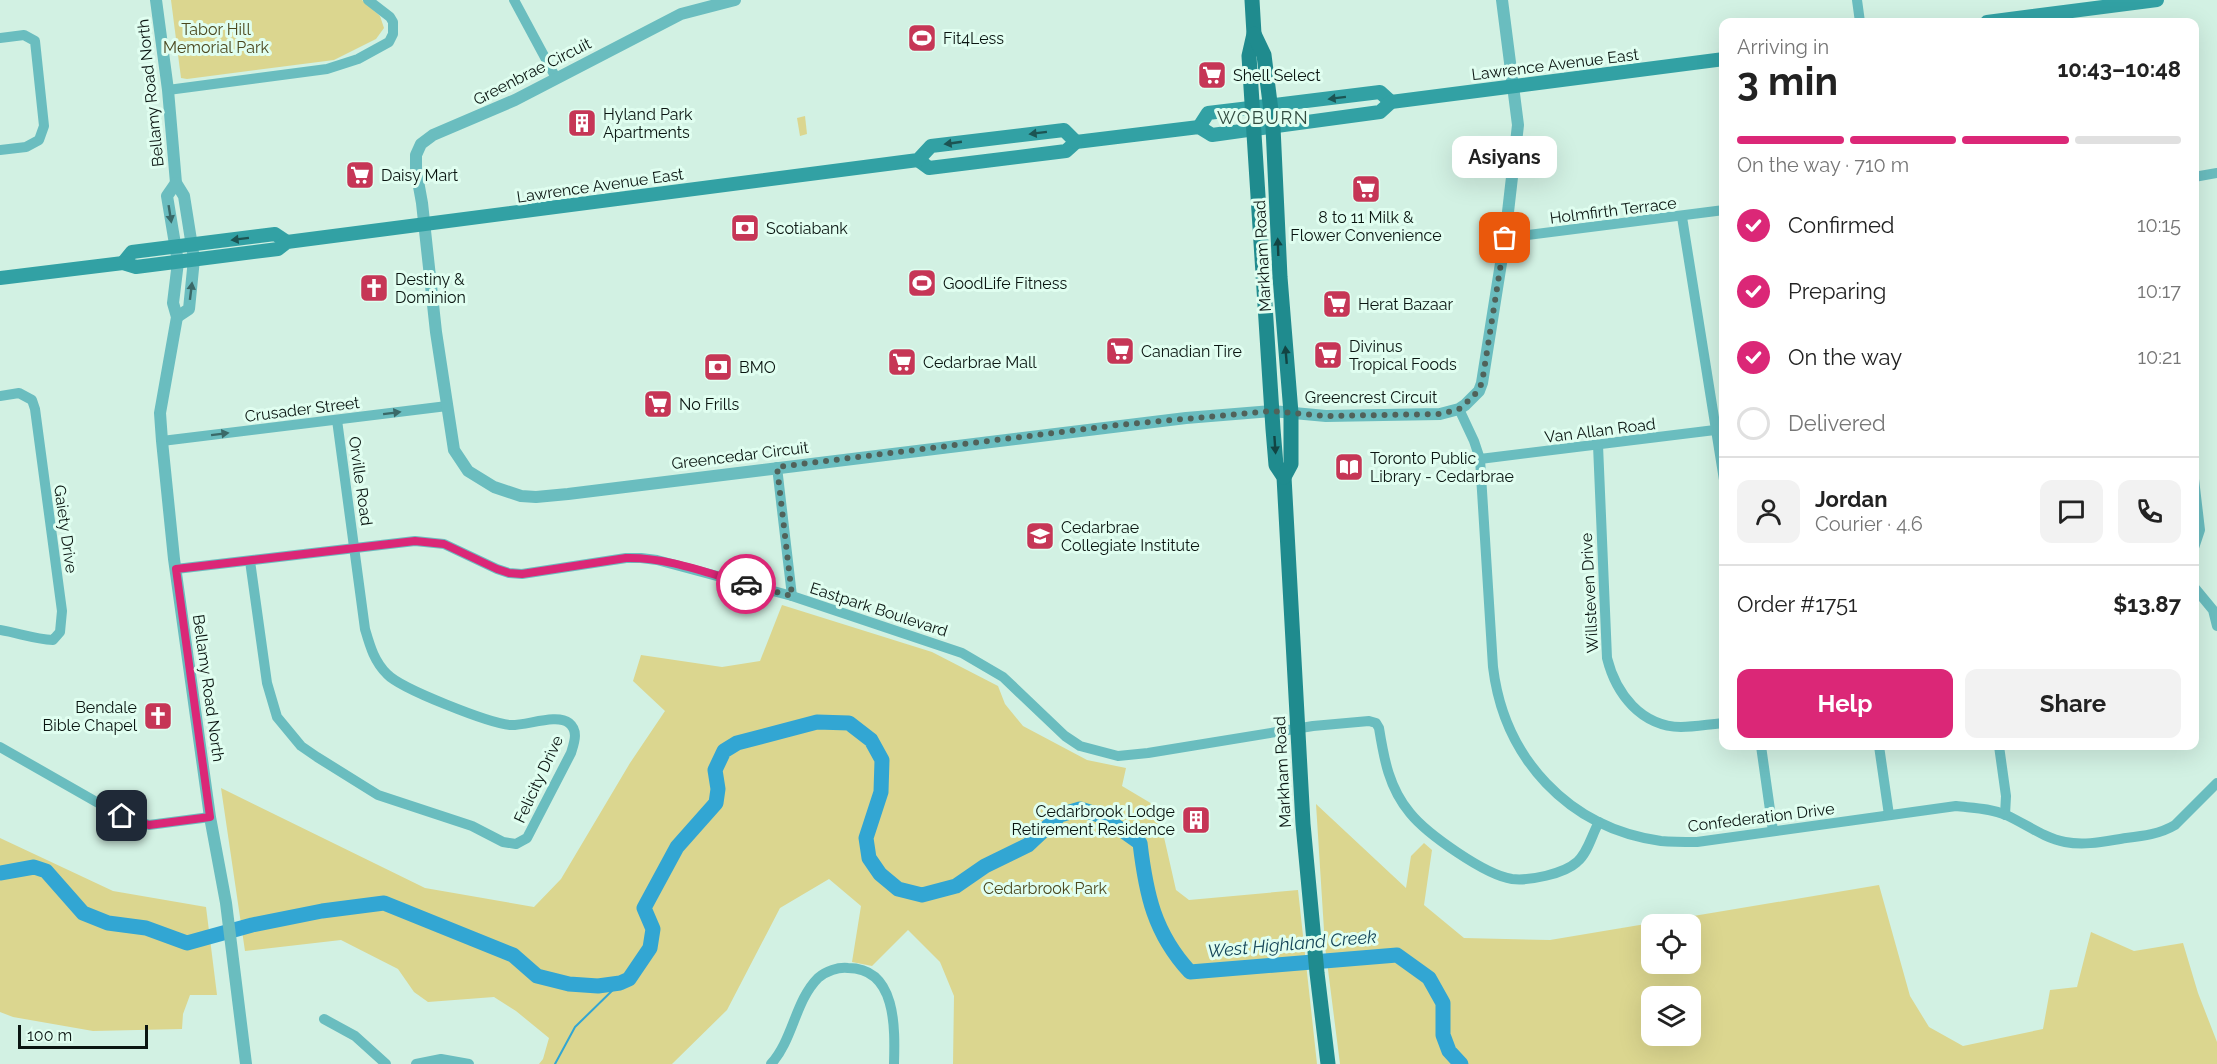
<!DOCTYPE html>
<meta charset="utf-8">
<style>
body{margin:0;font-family:Raleway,sans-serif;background:#f2f2f2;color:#222;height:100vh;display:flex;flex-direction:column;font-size:22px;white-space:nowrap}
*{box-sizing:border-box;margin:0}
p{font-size:20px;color:#767676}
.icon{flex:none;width:33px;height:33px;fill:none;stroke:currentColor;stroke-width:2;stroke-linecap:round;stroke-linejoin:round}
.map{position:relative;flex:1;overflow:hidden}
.side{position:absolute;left:1719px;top:18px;width:480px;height:732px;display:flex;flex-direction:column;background:#fff;border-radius:12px;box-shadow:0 6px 24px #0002}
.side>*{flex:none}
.fabs{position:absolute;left:1641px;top:914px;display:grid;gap:12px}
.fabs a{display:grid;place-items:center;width:60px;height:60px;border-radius:12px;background:#fff;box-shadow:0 6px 24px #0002;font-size:30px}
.scale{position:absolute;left:18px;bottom:15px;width:130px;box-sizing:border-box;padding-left:6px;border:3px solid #0a1511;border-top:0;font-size:16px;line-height:21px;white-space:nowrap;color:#0a1511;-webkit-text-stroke:4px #e0fef0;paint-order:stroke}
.pin{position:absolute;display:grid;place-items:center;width:51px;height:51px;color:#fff;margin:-26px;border-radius:12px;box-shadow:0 3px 9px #0006}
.courier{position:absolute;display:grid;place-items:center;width:60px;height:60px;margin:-30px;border:4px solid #db2777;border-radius:50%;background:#fff;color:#222;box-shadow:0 2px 8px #0007}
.bubble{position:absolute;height:42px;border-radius:12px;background:#fff;box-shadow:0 6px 24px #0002;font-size:20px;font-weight:700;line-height:42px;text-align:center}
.headline em{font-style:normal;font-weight:700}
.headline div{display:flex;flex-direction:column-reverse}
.headline{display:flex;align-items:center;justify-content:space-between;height:102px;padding:0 18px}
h1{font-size:39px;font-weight:700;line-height:45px}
.bar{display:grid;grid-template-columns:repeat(4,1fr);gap:9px 6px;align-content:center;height:72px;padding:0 18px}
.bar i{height:8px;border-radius:4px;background:#e0e0e0}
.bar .active{background:#db2777}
.bar p{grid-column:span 4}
.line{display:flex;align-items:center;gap:15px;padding:0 18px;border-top:2px solid #e0e0e0}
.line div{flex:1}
.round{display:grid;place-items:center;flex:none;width:63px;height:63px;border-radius:12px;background:#f2f2f2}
ol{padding:0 18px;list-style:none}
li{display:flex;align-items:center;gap:18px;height:66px}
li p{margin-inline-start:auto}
li .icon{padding:6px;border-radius:50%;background:#db2777;color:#fff;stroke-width:4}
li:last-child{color:#767676}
li i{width:33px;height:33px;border:3px solid #e0e0e0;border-radius:50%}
.primary-button{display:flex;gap:12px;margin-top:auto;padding:12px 18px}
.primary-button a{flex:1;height:69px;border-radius:12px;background:#db2777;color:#fff;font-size:24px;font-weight:700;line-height:69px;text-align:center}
.primary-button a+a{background:#f2f2f2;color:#222}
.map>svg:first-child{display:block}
.green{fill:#dbd68f;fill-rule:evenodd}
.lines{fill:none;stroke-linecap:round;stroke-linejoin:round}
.stream{stroke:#32a6d3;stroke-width:2}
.river{stroke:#32a6d3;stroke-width:15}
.minor{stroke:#6abdbf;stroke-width:10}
.tertiary{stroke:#6abdbf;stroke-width:12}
.secondary{stroke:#32a1a4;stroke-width:14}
.primary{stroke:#1f8b8e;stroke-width:15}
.oneway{fill:#1c5453}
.oneway2{fill:#3a6968}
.oneway3{fill:#124443}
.done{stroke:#50625a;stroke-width:6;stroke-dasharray:0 10.8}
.route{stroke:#db2777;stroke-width:8}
.labels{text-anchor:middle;stroke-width:6;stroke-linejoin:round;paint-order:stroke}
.park-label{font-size:16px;fill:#4b481f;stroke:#e0fef0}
.poi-label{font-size:16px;fill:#0a1511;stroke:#e0fef0;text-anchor:start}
.street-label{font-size:16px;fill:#0a1511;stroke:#e0fef0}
.neighbourhood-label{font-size:18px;letter-spacing:1.5px;fill:#324c41;stroke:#e0fef0}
.water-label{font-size:18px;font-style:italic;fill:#154558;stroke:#e0fef0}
</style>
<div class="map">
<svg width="2217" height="1064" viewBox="0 0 2217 1064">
<rect width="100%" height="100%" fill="#d2f1e3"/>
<g class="green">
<path d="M171 0H362L380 16 384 28 376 39 334 60 187 79 181 78Z"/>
<path d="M805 116 807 134 800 136 797 118Z"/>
<path d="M782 605 932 652 998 686 1005 704 1023 726 1087 760 1126 768 1122 786 1164 811 1161 824 1176 890 1189 900 1298 890 1317 1064H953L954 996 940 962 908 930 872 966 852 962 861 906 829 879 780 908 727 1010 672 1064H539L543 1059 549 1038 516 1011 494 997 428 1002 414 992 398 969 341 940 245 951 221 788 425 888 534 907 561 879 630 763 665 711 633 681 641 655 722 667 760 661Z"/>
<path d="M1316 804 1406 888 1411 856 1424 843 1432 850 1424 905 1464 938 1550 940 1879 885 1910 996 1929 1027 1963 1046 2043 1029 2050 990 2077 987 2091 932 2134 951 2183 943 2198 993 2217 1042V1064H1340L1325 946ZM1652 924H1690V963H1652ZM1652 996H1690V1035H1652Z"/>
<path d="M0 838 113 891 206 907 217 995H190L183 1014 182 1029 93 1031 13 1017 0 1012Z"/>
</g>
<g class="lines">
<path class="stream" d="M555 1064 575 1027 620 983"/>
<path class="river" d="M0 873 34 867 46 871 83 913 108 923 146 928 187 943 252 925 322 911 384 903 513 955 537 976 569 984 598 986 620 983 629 979 650 948 653 929 644 908 677 847 716 803 718 789 715 770 724 751 737 743 817 722 849 723 871 740 882 760 881 792 866 838 869 858 880 874 898 889 922 895 956 886 985 866 1028 845 1060 815 1080 809 1102 816 1140 843C1146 894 1154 933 1190 972L1397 955 1429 978 1443 1003V1035L1449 1051 1461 1064"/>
<g class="minor">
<path d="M514 0 556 78"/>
<path d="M1857 0 1860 22"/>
<path d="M0 38 24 35 35 41 44 126 39 140 26 147 0 150"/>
<path d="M168 90 327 69 358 59 389 42 393 34V22L390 17 368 0"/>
<path d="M2194 177 2217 173"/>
<path d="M1682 217 1724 480"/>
<path d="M1505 238 1724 210"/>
<path d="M0 396 19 393 32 400 35 409 62 611 60 632 53 640C35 639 18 633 0 630"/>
<path d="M1459 409 1474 441 1480 459 1493 667C1504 758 1568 828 1661 841 1673 842 1685 842 1697 842L1956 806C1972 808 1990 808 2006 815 2026 824 2044 838 2065 842 2086 846 2106 841 2126 838 2143 836 2160 834 2175 825L2217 783"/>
<path d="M162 441 447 406"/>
<path d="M1598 445 1607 658C1616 694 1641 726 1681 727 1695 727 1710 724 1724 723"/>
<path d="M1480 459 1723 429"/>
<path d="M777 467 792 596"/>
<path d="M2194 479 2200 530 2194 548"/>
<path d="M250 561 267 683 277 717 301 746 317 757 378 795 472 826 503 842 516 844 527 838 571 753C574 743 579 731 569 723 557 713 526 726 510 725 489 723 401 689 387 674 374 661 370 646 365 629L337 420"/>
<path d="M176 569 415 541 444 544 497 569 509 573 522 574 626 558H641L657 560 792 596 962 653 1003 677 1065 736 1080 746 1118 756 1148 753 1313 726 1369 721 1376 723 1379 728C1384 759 1389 788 1410 813 1427 834 1485 875 1512 879 1529 881 1564 874 1577 862 1588 853 1592 834 1599 822"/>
<path d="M2194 587 2213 610 2217 626"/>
<path d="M1761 746 1773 831"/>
<path d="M1879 746 1889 815"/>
<path d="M1999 746 2006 796 2005 815"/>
<path d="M0 747 121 816 149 825 210 817"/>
<path d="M324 1019 355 1036 386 1064"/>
<path d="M416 1064 441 1059 469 1064"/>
<path d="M771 1064C793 1040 795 1001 818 978 826 971 838 967 848 968 897 968 895 1029 894 1064"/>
</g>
<g class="tertiary">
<path d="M156 0 168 90 176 183 184 196 194 259 189 309 177 317"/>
<path d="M735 0 681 14 515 100 433 135 421 144 416 155V170L422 203 436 332 454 450 468 471 494 487 521 496 536 497 568 494 1186 418 1272 411 1326 416 1440 414 1459 409 1465 405 1479 391 1482 383 1505 238 1518 125 1502 0"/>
<path d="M176 183 167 196 178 262 173 303 177 317 160 413 162 441 174 559 210 817 226 903 246 1064"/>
</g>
<g class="secondary">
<path d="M1987 22 2157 0"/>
<path d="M1199 127 1208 113 1380 92 1391 102"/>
<path d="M918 160 929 168 1066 151 1076 142 1199 127 1212 135 1380 112 1391 102 1724 59"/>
<path d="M123 263 132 252 275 234 287 242"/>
<path d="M0 278 123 263 136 267 278 249 287 242 918 160 931 146 1064 130 1076 142"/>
</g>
<g class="primary">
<path d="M1252 0 1254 34 1249 56 1273 429 1276 465 1284 477 1303 824 1317 973 1328 1064"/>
<path d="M1254 34 1264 55 1273 127 1280 277 1291 413V464L1284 477"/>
</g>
</g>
<defs><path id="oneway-solid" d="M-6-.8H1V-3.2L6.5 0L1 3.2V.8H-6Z" transform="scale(1.5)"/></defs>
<g class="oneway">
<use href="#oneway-solid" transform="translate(1337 98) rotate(173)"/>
<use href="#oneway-solid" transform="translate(1038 133) rotate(173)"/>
<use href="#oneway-solid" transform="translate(953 143) rotate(172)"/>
<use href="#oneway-solid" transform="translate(240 239) rotate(173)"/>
</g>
<g class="oneway2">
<use href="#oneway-solid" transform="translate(170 214) rotate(81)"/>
<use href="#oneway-solid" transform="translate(191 291) rotate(-83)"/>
<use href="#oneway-solid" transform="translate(392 413) rotate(-7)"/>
<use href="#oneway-solid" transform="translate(220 434) rotate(-7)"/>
</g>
<g class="oneway3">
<use href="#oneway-solid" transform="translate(1278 247) rotate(-92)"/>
<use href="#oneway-solid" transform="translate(1286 355) rotate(-95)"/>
<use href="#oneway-solid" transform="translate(1275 445) rotate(86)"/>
</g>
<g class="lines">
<path class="done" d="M746 584 792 596 777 467 1118 425 1272 411 1326 416 1440 414 1459 409 1474 396 1482 383 1505 238"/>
<path class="route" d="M122 816 149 825 210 817 176 569 415 541 444 544 497 569 509 573 522 574 626 558C667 557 707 573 746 584"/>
</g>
<defs>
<g id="stadium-square" transform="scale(1.5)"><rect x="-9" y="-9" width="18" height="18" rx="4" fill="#c63656" stroke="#e0fef0"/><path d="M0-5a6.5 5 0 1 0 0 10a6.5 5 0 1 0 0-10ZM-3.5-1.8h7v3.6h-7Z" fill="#fff"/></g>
<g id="supermarket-square" transform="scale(1.5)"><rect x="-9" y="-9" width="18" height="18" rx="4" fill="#c63656" stroke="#e0fef0"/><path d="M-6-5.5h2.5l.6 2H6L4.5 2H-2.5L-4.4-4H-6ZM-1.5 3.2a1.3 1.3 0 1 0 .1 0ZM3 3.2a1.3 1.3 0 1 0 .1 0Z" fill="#fff"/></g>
<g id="building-square" transform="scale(1.5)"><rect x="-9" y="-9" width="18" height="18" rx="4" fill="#c63656" stroke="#e0fef0"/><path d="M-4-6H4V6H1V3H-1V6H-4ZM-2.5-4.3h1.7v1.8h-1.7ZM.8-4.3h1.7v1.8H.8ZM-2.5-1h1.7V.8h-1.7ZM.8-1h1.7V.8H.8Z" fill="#fff"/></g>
<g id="bank-square" transform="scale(1.5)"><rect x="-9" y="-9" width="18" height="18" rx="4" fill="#c63656" stroke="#e0fef0"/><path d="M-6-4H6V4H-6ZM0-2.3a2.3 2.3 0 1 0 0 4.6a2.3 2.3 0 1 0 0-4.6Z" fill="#fff"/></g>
<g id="church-square" transform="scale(1.5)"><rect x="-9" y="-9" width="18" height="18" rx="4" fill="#c63656" stroke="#e0fef0"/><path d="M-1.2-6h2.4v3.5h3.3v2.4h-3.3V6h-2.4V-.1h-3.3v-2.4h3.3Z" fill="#fff"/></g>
<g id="library-square" transform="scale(1.5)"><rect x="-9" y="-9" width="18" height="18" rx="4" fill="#c63656" stroke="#e0fef0"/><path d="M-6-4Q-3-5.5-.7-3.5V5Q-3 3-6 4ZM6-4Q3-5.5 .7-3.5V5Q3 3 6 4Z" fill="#fff"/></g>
<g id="school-square" transform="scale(1.5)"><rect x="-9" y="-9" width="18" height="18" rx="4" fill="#c63656" stroke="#e0fef0"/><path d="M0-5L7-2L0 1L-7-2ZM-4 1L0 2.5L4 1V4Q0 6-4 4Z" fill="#fff"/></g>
</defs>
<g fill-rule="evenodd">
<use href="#stadium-square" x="922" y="38"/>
<use href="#supermarket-square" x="1212" y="75"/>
<use href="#building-square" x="582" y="123"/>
<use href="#supermarket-square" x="360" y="175"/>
<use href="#supermarket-square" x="1366" y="189"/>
<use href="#bank-square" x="745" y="228"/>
<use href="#stadium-square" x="922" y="283"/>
<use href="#church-square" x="374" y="288"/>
<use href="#supermarket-square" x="1337" y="304"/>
<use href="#supermarket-square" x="1120" y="351"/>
<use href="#supermarket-square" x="1328" y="355"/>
<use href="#supermarket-square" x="902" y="362"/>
<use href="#bank-square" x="718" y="367"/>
<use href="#supermarket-square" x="658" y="404"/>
<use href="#library-square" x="1349" y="467"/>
<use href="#school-square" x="1040" y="536"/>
<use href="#church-square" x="158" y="716"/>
<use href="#building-square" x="1196" y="820"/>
</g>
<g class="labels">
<g class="park-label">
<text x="216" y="35">Tabor Hill<tspan x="216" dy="18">Memorial Park</tspan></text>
<text x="1045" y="894">Cedarbrook Park</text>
</g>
<g class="poi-label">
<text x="943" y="44">Fit4Less</text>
<text x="1233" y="81">Shell Select</text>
<text x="603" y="120">Hyland Park<tspan x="603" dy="18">Apartments</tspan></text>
<text x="381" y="181">Daisy Mart</text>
<text x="1366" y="223" text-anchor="middle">8 to 11 Milk &amp;<tspan x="1366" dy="18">Flower Convenience</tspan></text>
<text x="766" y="234">Scotiabank</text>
<text x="395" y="285">Destiny &amp;<tspan x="395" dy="18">Dominion</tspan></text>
<text x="943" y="289">GoodLife Fitness</text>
<text x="1358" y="310">Herat Bazaar</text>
<text x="1349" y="352">Divinus<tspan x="1349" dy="18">Tropical Foods</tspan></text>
<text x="1141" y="357">Canadian Tire</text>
<text x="923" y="368">Cedarbrae Mall</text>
<text x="739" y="373">BMO</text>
<text x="679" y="410">No Frills</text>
<text x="1370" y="464">Toronto Public<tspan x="1370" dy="18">Library - Cedarbrae</tspan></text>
<text x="1061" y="533">Cedarbrae<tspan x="1061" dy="18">Collegiate Institute</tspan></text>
<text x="137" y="713" text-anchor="end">Bendale<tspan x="137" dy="18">Bible Chapel</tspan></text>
<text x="1175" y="817" text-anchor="end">Cedarbrook Lodge<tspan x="1175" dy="18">Retirement Residence</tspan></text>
</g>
<g class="street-label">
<text transform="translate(1555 64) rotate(-7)" y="6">Lawrence Avenue East</text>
<text transform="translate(532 71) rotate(-27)" y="6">Greenbrae Circuit</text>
<text transform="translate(150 93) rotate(-96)" y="6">Bellamy Road North</text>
<text transform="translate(600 185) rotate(-8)" y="6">Lawrence Avenue East</text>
<text transform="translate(1613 210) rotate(-7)" y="6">Holmfirth Terrace</text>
<text transform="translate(1262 256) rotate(-93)" y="6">Markham Road</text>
<text x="1371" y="403">Greencrest Circuit</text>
<text transform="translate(302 409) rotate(-7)" y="6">Crusader Street</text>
<text transform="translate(1600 430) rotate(-7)" y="6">Van Allan Road</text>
<text transform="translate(740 455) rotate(-7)" y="6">Greencedar Circuit</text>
<text transform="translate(361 481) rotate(82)" y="6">Orville Road</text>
<text transform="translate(66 529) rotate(82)" y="6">Gaiety Drive</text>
<text transform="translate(1589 593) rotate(-93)" y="6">Willsteven Drive</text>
<text transform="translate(879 609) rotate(18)" y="6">Eastpark Boulevard</text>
<text transform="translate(209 688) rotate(82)" y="6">Bellamy Road North</text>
<text transform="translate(1282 772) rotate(-93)" y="6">Markham Road</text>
<text transform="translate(538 779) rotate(-65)" y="6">Felicity Drive</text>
<text transform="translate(1761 817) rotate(-7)" y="6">Confederation Drive</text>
</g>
<g class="neighbourhood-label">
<text x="1263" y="124">WOBURN</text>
</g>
<g class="water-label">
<text transform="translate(1292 944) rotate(-5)" y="6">West Highland Creek</text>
</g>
</g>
</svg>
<div class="fabs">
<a><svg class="icon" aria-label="locate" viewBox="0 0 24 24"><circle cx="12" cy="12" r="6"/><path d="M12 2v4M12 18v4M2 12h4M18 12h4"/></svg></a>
<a><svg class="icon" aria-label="layers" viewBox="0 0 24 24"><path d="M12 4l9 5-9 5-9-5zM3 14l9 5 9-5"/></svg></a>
</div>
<div class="scale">100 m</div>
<div class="pin" style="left:1505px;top:238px;background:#ea580c"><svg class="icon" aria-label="bag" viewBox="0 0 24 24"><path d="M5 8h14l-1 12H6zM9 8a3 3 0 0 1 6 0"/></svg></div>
<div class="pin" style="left:122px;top:816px;background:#1f2937"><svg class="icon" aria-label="home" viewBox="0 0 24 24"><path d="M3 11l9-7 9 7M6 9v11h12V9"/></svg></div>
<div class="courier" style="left:746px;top:584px"><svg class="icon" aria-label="car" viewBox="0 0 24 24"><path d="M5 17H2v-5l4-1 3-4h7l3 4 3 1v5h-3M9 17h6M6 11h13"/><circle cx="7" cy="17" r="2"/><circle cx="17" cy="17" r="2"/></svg></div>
<div class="bubble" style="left:1452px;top:136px;width:105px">Asiyans</div>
<section class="side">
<div class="headline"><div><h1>3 min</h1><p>Arriving in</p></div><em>10:43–10:48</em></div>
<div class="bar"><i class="active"></i><i class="active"></i><i class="active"></i><i></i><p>On the way · 710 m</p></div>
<ol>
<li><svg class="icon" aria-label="check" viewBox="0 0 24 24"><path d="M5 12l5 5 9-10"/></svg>Confirmed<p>10:15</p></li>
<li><svg class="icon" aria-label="check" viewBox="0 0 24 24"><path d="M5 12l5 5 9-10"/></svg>Preparing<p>10:17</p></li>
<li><svg class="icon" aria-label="check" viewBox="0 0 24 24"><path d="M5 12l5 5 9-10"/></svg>On the way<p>10:21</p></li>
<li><i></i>Delivered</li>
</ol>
<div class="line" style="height:108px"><a class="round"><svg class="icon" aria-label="person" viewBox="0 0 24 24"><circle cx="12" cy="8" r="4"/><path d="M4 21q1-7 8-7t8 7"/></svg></a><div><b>Jordan</b><p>Courier · 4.6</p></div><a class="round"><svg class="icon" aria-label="chat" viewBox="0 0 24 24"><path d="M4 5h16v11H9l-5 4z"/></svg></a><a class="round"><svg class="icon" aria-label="phone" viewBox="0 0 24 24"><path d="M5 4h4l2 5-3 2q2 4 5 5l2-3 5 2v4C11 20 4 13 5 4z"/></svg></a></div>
<div class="line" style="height:78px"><div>Order #1751</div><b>$13.87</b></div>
<div class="primary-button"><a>Help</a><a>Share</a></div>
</section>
</div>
